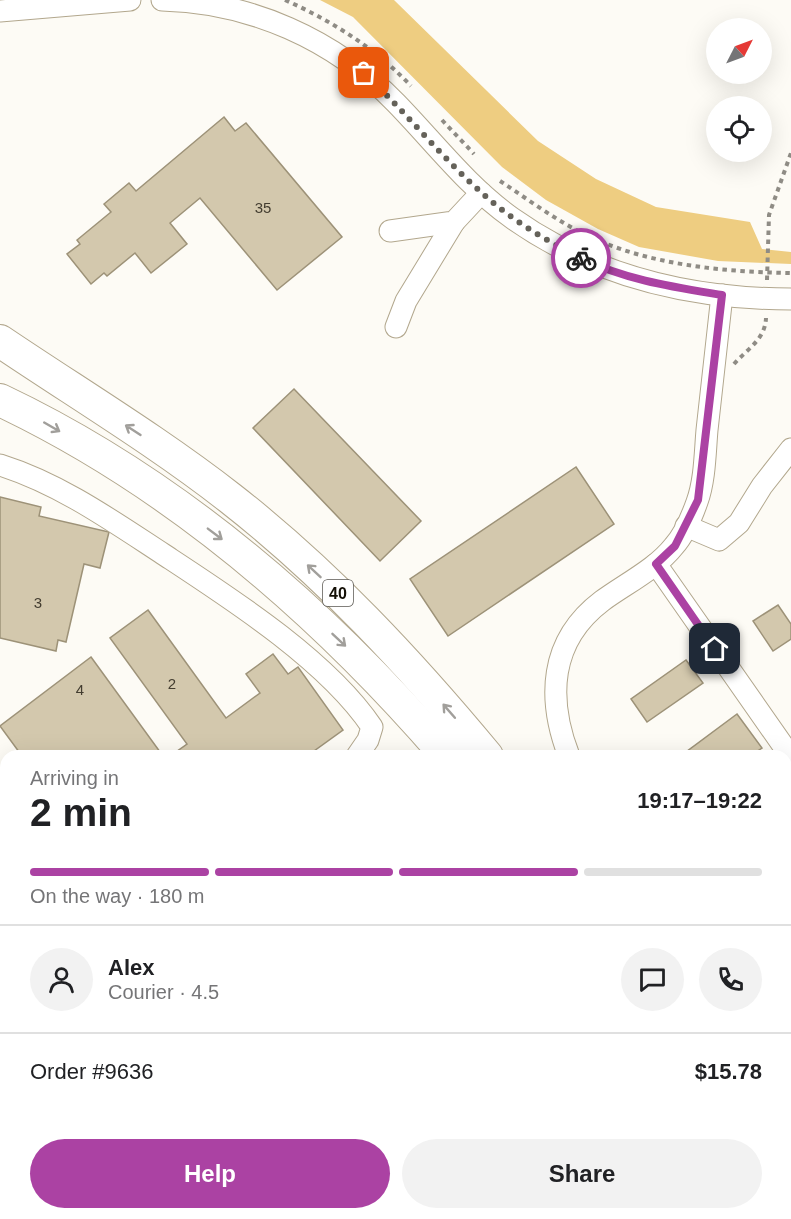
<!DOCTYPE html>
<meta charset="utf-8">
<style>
body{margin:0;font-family:Arial,sans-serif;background:#f2f2f2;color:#202124;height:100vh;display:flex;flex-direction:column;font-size:22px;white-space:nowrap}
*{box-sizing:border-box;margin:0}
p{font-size:20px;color:#757577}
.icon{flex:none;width:33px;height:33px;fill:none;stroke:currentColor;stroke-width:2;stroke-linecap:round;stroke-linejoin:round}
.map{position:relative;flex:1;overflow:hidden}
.side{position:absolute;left:0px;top:750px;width:792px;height:470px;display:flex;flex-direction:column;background:#fff;border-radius:18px 18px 0 0;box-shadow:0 6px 24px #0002}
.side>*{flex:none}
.needle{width:39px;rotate:48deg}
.fabs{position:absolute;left:706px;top:18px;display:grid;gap:12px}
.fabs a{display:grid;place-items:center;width:66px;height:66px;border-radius:50%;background:#fff;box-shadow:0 6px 24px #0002;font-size:30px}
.pin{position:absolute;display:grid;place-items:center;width:51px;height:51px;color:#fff;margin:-26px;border-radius:12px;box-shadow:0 3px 9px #0006}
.courier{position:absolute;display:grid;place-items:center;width:60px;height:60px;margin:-30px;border:4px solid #ab42a3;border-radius:50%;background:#fff;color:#222;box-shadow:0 2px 8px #0007}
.overview em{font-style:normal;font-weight:600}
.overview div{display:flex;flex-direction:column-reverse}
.overview{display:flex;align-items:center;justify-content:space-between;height:102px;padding:0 30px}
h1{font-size:39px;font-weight:600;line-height:45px}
.bar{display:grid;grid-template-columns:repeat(4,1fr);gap:9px 6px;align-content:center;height:72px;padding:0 30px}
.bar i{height:8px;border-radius:4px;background:#e0e0e0}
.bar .selected{background:#ab42a3}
.bar p{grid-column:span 4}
.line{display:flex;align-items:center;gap:15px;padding:0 30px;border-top:2px solid #e0e0e0}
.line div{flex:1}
.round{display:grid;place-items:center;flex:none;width:63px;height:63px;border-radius:32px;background:#f2f2f2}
.button{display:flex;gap:12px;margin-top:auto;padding:12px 30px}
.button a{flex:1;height:69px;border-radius:36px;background:#ab42a3;color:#fff;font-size:24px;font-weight:600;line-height:69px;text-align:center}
.button a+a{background:#f2f2f2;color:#202124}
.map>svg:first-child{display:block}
.green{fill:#eecd81}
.building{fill:#d3c8ad;stroke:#9d9278;stroke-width:1.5}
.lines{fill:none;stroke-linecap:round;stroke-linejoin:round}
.minor-casing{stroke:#b2a78d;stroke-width:23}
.highway-casing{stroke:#b2a78d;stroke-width:34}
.path{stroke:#8f8c85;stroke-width:4;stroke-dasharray:4.5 4.5;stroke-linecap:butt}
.minor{stroke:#fff;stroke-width:21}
.highway{stroke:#fff;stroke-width:32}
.oneway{stroke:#a19f9b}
.done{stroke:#65625a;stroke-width:6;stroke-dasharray:0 10.8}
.route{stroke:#ab42a3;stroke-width:8}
.labels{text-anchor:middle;stroke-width:4.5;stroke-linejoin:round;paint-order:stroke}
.number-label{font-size:15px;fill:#433d30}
.shield{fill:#fff;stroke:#5a5751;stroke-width:1.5}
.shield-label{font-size:16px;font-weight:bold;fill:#130f06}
</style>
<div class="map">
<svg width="791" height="1219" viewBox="0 0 791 1219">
<rect width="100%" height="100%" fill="#fdfbf5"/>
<path class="green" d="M320 0H394L538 141 596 179 656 207 750 222 762 249 791 252V264L718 261 639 247 598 229 546 200 502 167 353 17Z"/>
<g class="building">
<path d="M224 117 235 131 246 123 342 237 277 290 200 198 170 223 187 244 151 273 135 253 107 276 104 273 91 284 67 254 80 244 77 240 111 212 104 204 129 183 136 191Z"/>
<path d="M294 389 421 521 380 561 253 428Z"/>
<path d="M576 467 614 524 448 636 410 579Z"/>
<path d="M0 497 41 507 39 516 109 532 100 568 84 564 66 642 58 640 56 651 0 638Z"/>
<path d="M778 605 791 624V639L773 651 753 621Z"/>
<path d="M148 610 226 718 260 693 246 674 273 654 288 674 298 667 343 730 307 756H179L176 752 187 744 110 638Z"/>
<path d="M91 657 163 756H22L0 726Z"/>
<path d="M686 660 703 683 647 722 631 699Z"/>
<path d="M737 714 762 748 750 756H689L686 752Z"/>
<path d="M786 782 791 789V804L786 807Z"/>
<path d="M791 818V850L788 852 786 822Z"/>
<path d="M0 1159 1 1162 6 1160V1177L0 1179Z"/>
<path d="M0 1180 6 1199V1214H11L13 1219H0Z"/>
<path d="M149 1214H328L321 1219H153Z"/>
<path d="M411 1214H423L416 1219Z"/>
<path d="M645 1214H694L696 1219H629Z"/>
</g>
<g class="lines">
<g class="minor-casing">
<g id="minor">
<path d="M162 0C250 2 334 39 396 103 434 142 467 186 512 218 594 276 692 299 791 299"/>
<path d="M0 11 130 0"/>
<path d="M390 231 454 222 481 193"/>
<path d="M396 327 406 301 454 222"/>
<path d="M0 465C60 484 111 520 163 554 230 598 327 660 372 727L368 740 357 756"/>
<path d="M686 526 719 540 739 523 762 486 791 449"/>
<path d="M656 564 791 757"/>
<path d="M569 756C547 699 549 641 602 601 625 584 656 569 674 546 684 535 692 516 697 502 705 480 705 453 707 430 712 385 717 340 722 295"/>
<path d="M0 1018 6 1014"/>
<path d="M786 1084 791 1092"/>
<path d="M373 1214 377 1219"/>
<path d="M704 1214 707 1219"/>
<path d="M558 1219 573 1214"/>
</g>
</g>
<g class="highway-casing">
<g id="highway">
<path d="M0 341C77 393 157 441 230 498 326 573 409 662 487 756"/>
<path d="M0 400C175 483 322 611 447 756"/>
<path d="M786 1177 791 1184"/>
<path d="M775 1214 779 1219"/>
</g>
</g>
<g class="path">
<path d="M285 0C332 21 375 48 411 86"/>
<path d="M442 120 474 154"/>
<path d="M500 181C529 200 558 222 590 237 651 265 724 272 791 273"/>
<path d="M767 280 769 215 791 153"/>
<path d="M734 364C747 349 765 340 766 318"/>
<path d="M786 1056 791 1064"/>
<path d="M730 1214 732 1219"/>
<path d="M457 1219 464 1214"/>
</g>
<use href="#minor" class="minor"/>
<use href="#highway" class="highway"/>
</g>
<defs><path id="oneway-shaft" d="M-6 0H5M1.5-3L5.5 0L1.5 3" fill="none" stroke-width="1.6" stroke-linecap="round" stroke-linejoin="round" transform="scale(1.5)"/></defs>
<g class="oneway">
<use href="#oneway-shaft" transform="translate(52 427) rotate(30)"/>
<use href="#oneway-shaft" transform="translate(133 430) rotate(-147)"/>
<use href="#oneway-shaft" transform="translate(215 534) rotate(37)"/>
<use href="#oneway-shaft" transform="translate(314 571) rotate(-137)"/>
<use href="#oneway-shaft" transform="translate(339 640) rotate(43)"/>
<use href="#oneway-shaft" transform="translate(449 711) rotate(-131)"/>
</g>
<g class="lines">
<path class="done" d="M364 73C405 111 439 155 481 192 510 219 545 240 581 258"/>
<path class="route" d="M581 258C625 280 674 287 722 295L698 500 675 546 656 564 715 649"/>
</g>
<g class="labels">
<g class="number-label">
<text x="263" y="213">35</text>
<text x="38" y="608">3</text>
<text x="172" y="689">2</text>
<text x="80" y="695">4</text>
</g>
<rect class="shield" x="323" y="580" width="30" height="26" rx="4.5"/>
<g class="shield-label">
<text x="338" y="599">40</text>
</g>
</g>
</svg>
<div class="fabs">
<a><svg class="needle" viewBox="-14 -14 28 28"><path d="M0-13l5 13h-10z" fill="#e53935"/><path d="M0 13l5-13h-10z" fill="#757577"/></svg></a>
<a><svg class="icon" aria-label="locate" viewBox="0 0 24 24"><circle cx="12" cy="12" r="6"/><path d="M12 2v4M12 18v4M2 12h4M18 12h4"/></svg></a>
</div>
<div class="pin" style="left:364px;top:73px;background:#ea580c"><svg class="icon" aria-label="bag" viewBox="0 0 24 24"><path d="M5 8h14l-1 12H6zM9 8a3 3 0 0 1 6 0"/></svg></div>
<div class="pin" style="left:715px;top:649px;background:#1f2937"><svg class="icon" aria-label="home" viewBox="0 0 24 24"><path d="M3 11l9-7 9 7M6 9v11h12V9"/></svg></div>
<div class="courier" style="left:581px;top:258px"><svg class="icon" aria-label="bike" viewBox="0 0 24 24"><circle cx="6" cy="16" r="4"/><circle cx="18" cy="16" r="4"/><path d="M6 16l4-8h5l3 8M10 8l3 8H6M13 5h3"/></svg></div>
<section class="side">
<div class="overview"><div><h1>2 min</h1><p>Arriving in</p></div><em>19:17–19:22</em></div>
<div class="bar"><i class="selected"></i><i class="selected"></i><i class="selected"></i><i></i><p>On the way · 180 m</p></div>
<div class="line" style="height:108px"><a class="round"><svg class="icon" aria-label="person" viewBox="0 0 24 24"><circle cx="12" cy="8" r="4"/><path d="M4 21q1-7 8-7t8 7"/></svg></a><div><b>Alex</b><p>Courier · 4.5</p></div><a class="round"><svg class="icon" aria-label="chat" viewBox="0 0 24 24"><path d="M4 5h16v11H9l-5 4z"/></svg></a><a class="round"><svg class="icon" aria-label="phone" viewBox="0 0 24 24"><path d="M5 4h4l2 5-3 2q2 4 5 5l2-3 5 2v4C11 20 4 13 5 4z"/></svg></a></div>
<div class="line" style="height:78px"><div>Order #9636</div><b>$15.78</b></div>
<div class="button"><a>Help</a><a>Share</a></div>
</section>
</div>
